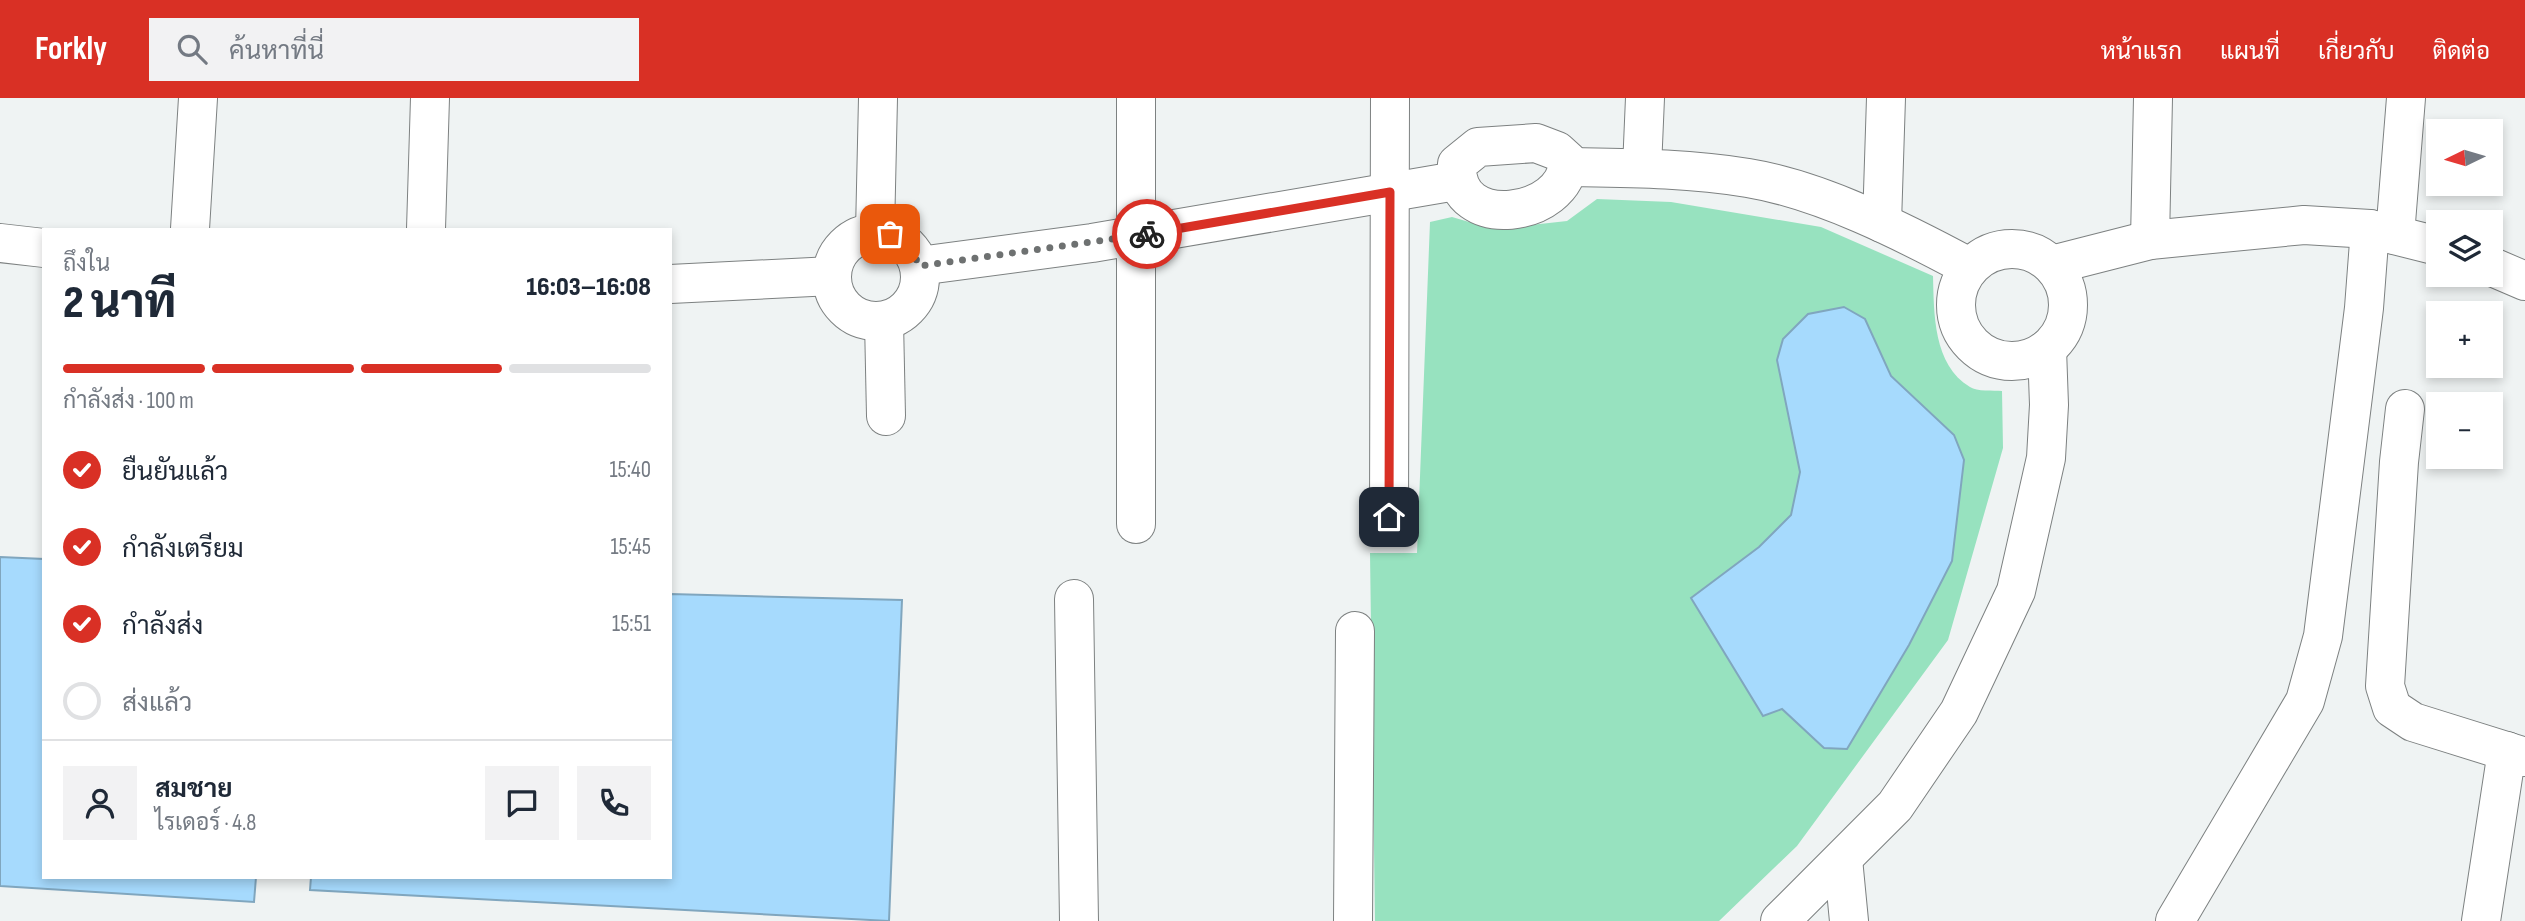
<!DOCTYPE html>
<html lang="th">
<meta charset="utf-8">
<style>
body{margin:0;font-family:"Sofia Sans Condensed",Sarabun,sans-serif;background:#f2f2f3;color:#1f2937;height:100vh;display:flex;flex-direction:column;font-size:26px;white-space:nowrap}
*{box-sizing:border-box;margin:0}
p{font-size:23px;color:#747a83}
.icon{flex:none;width:38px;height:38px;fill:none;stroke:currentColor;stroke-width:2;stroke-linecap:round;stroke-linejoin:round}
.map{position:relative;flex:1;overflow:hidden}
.sheet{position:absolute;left:42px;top:130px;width:630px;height:651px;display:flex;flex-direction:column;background:#fff;border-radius:0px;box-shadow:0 4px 10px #0003}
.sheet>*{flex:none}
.needle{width:46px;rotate:265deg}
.buttons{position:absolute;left:2426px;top:21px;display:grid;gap:14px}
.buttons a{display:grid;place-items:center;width:77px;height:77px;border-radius:0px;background:#fff;box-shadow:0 4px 10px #0003;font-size:35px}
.pin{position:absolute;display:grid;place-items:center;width:60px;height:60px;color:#fff;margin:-30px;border-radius:14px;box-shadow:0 4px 10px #0006}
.courier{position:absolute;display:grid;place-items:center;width:70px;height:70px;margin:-35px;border:5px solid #d93025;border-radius:50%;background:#fff;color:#222;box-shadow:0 2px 9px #0007}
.head em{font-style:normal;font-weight:800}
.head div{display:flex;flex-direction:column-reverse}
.head{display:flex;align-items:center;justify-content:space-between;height:119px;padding:0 21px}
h1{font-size:46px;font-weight:800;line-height:52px}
.bar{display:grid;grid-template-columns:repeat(4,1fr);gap:10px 7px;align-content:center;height:84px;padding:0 21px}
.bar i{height:9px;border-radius:5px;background:#e0e1e3}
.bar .selected{background:#d93025}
.bar p{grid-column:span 4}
.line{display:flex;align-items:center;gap:18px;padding:0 21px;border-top:2px solid #e0e1e3}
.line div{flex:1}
.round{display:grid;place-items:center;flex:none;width:74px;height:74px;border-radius:0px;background:#f2f2f3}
ol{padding:0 21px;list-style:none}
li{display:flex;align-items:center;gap:21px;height:77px}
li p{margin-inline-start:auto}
li .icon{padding:7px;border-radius:50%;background:#d93025;color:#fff;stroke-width:4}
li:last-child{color:#747a83}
li i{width:38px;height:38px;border:4px solid #e0e1e3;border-radius:50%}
header{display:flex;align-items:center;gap:42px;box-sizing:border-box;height:98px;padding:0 35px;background:#d93025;color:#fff}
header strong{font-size:33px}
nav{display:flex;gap:38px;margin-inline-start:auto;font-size:24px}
.search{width:490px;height:63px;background:#f2f2f3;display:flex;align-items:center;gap:18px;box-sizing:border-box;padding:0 24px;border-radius:0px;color:#747a83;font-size:26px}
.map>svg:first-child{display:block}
.green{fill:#97e2bf}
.water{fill:#a6dafd;stroke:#80a6be;stroke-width:2}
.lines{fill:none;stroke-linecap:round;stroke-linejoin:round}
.minor-casing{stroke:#7d8181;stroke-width:40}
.minor{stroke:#fff;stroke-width:38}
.done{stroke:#6e7171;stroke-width:7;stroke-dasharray:0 12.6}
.route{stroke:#d93025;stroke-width:9}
</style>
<header>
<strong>Forkly</strong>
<div class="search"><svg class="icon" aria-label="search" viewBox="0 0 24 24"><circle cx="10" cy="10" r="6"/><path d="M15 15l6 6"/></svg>ค้นหาที่นี่</div>
<nav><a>หน้าแรก</a><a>แผนที่</a><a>เกี่ยวกับ</a><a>ติดต่อ</a></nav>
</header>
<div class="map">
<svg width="2525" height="823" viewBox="0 0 2525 823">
<rect width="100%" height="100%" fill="#eff3f3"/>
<path class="green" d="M1597 101 1671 104 1821 129 1933 178C1934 215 1933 267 1970 289 1977 294 1993 292 2002 293L2003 350 1948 542 1797 748 1719 823H1375L1370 455H1417L1430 124 1452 119 1493 131 1567 123Z"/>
<g class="water">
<path d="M1844 209 1865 221 1891 278 1954 337 1964 362 1952 463 1909 547 1847 651 1824 650 1782 611 1763 618 1691 500 1759 449 1791 417 1800 374 1777 262 1783 241 1808 216Z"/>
<path d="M0 459 44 461V779H256L254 804 0 788Z"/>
<path d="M670 496 902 502 889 823 310 792 311 779H670Z"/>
</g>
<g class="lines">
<g class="minor-casing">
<g id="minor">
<path d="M1536 45 1557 53 1568 63C1567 119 1453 136 1457 66L1478 49Z"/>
<path d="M1567 69C1628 70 1688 70 1748 80 1821 92 1904 134 1969 169"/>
<path d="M1642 70 1645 0"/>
<path d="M1882 125 1886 0"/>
<path d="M190 131 198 0"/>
<path d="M426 131 430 0"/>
<path d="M875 134 878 0"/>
<circle cx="876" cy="179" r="44"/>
<path d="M2395 137 2406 0"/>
<path d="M2150 142 2153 0"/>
<path d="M0 145 44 150"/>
<circle cx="2012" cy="207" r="56"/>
<path d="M2052 167 2150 142 2304 127 2370 131 2438 148"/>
<path d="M919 168 1092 145 1456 83"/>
<path d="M2490 168 2525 183"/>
<path d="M670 186 832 178"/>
<path d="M884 223 886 318"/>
<path d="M2405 311 2399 364 2385 588 2392 610 2413 624 2525 659"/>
<path d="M1389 419 1390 0"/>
<path d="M1136 426V0"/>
<path d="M1074 501 1079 823"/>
<path d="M1843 761 1849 823"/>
<path d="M1353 823 1355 533"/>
<path d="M1780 823 1895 708 1959 614 2016 493 2046 360 2049 307 2047 251"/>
<path d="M2175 823 2305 603 2323 538 2364 210 2370 131"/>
<path d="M2481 823 2507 653"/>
</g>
</g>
<use href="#minor" class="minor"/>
</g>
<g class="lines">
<path class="done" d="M890 136C905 144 913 152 919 168L1147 136"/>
<path class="route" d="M1147 136 1390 94 1389 419"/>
</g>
</svg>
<div class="buttons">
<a><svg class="needle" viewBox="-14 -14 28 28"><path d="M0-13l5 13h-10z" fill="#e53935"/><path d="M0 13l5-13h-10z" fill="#747a83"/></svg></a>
<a><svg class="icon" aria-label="layers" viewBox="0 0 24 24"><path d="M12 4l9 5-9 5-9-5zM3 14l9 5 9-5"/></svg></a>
<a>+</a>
<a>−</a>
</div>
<div class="pin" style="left:890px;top:136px;background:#ea580c"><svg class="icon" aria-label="bag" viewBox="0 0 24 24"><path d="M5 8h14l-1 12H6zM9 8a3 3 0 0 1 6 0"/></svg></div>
<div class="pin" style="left:1389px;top:419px;background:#1f2937"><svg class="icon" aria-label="home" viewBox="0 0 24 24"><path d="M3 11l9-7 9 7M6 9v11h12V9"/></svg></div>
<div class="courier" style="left:1147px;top:136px"><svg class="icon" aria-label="bike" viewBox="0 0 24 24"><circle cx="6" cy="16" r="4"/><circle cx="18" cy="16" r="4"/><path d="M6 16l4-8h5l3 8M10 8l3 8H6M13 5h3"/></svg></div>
<section class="sheet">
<div class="head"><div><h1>2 นาที</h1><p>ถึงใน</p></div><em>16:03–16:08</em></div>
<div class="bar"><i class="selected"></i><i class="selected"></i><i class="selected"></i><i></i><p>กำลังส่ง · 100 m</p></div>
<ol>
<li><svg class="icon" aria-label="check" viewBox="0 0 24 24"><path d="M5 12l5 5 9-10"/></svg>ยืนยันแล้ว<p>15:40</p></li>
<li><svg class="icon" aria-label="check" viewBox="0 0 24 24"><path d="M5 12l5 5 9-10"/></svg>กำลังเตรียม<p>15:45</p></li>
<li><svg class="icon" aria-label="check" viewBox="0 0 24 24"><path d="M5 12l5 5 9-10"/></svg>กำลังส่ง<p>15:51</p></li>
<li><i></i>ส่งแล้ว</li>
</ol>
<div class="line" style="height:126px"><a class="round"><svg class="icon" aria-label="person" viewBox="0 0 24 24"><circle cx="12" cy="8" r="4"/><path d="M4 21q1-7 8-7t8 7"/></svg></a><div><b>สมชาย</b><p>ไรเดอร์ · 4.8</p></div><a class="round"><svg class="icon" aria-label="chat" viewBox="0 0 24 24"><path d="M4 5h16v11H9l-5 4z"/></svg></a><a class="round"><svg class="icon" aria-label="phone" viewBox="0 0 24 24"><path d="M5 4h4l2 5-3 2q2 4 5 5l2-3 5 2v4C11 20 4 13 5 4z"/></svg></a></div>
</section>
</div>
